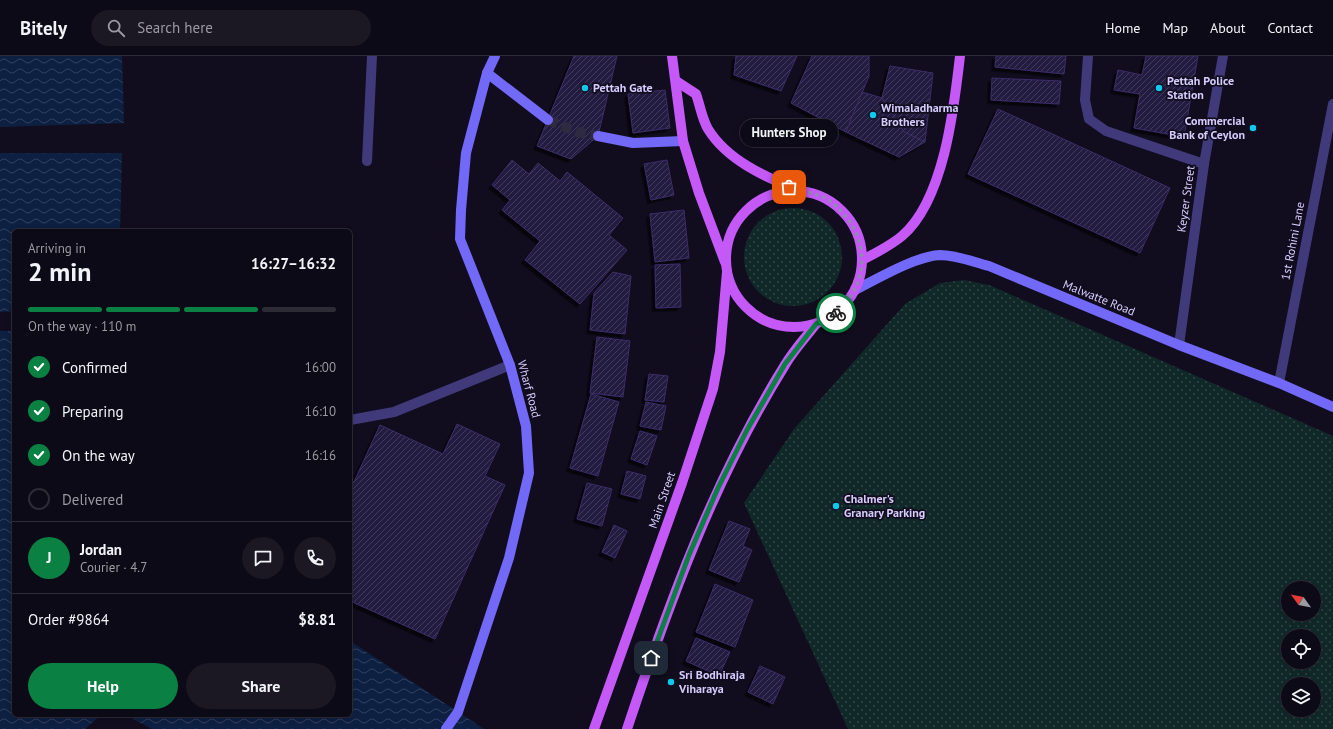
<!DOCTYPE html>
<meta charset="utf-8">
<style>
body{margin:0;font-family:"PT Sans",sans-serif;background:#1b1824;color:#f1f3f6;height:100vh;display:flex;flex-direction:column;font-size:15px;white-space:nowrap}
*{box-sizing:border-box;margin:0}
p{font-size:13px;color:#9a9aa1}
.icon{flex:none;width:22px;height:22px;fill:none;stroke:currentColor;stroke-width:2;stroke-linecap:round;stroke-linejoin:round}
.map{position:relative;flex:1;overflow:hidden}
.drawer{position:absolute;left:12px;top:173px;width:340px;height:488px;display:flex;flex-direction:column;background:#0d0a17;border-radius:6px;box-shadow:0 2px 6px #0003,0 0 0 1px #2d2b36}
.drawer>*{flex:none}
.needle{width:26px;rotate:303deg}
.tools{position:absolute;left:1281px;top:525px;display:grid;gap:8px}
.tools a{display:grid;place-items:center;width:40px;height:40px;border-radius:50%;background:#0d0a17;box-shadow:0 2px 6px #0003,0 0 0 1px #2d2b36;font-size:20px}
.pin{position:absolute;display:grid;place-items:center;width:34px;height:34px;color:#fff;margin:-17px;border-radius:8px;box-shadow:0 2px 6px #0006}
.courier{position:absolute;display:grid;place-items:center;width:40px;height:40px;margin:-20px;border:3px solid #0b8043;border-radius:50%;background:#fff;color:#222;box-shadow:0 1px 5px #0007}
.bubble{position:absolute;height:28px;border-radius:14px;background:#0d0a17;box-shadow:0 2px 6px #0003,0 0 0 1px #2d2b36;font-size:13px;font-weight:800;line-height:28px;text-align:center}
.summary em{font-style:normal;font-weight:800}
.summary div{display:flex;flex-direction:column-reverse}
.summary{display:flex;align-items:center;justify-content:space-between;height:68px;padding:0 16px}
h1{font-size:26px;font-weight:800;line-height:30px}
.bar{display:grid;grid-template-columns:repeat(4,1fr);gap:6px 4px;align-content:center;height:48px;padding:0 16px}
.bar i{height:5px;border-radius:3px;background:#2d2b36}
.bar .current{background:#0b8043}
.bar p{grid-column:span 4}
.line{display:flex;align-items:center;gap:10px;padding:0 16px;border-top:1px solid #2d2b36}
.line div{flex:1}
.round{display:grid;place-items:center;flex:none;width:42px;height:42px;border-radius:21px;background:#1b1824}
ol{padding:0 16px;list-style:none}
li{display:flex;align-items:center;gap:12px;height:44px}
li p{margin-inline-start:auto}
li .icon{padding:4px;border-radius:50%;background:#0b8043;color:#fff;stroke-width:4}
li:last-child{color:#9a9aa1}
li i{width:22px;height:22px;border:2px solid #2d2b36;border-radius:50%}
.button{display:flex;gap:8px;margin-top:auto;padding:8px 16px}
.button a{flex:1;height:46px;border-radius:24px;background:#0b8043;color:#fff;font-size:16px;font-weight:800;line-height:46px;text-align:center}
.button a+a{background:#1b1824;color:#f1f3f6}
header{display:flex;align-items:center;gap:24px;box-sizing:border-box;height:56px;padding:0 20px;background:#0d0a17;border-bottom:1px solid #2d2b36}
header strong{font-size:19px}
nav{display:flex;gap:22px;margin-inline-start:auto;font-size:14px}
.search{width:280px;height:36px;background:#1b1824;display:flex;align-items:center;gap:10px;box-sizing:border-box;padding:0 14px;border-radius:22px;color:#9a9aa1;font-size:15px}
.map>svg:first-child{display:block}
.grass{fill:url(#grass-dots);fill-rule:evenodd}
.water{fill:url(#water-waves)}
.building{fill:url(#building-hatch);stroke:#3c2d69;filter:url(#shadow)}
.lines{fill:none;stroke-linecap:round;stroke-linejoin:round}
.secondary-tunnel{stroke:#2e2a40;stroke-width:10;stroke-dasharray:10 5;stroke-linecap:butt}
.lane{stroke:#403a7b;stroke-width:10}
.street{stroke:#403a7b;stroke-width:10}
.secondary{stroke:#7369f8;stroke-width:10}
.primary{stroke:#c459f8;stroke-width:10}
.done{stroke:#908aaf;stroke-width:4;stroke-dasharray:0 7.2}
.route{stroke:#0b8043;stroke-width:5}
.poi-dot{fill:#0bcaeb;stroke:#110d1f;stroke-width:1.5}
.labels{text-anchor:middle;stroke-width:3.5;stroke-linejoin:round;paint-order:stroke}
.poi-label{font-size:12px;font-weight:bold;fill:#d5cdfd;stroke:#110d1f;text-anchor:start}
.street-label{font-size:12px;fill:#d5cdfd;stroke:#110d1f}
</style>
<header>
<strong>Bitely</strong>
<div class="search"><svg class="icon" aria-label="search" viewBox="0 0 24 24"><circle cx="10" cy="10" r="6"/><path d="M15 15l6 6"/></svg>Search here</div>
<nav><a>Home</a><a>Map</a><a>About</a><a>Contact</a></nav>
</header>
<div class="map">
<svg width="1333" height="673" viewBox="0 0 1333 673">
<defs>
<pattern id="grass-dots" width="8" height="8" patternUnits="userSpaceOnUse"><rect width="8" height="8" fill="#112828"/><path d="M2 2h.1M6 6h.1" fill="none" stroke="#334648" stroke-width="1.8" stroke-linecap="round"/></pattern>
<pattern id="water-waves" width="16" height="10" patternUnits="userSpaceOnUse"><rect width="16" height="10" fill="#0e2042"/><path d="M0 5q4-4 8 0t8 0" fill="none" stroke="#303f5e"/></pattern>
<pattern id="building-hatch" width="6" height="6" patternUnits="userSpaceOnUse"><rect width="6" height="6" fill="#231a3f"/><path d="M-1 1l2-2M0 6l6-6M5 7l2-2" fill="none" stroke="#423a5c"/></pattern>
<filter id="shadow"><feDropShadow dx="-3.5" dy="3.5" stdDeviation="0" flood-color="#0009"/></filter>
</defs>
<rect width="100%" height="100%" fill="#110d1f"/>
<g class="grass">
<circle cx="793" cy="201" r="49"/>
<path d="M964 224 989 229 1333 380V673H848L744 447 794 373 905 248 940 227ZM1288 532H1314V558H1288ZM1288 580H1314V606H1288ZM1288 628H1314V654H1288Z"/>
</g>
<g class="water">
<path d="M0 0H122L124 67 0 71Z"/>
<path d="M0 97H122L120 175H14V255L0 256Z"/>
<path d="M0 275H14V659H101L85 673H0Z"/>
<path d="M350 585 484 673H152L126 659H350Z"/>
</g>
<g class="building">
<path d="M574 0H617L598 80 571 103 537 90Z"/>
<path d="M736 0H797L781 35 734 19Z"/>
<path d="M812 0H869V20L846 76 791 47Z"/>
<path d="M996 0H1066L1064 18 995 11Z"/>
<path d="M1146 0H1198L1184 81 1134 72 1140 38 1114 34 1118 14 1142 19Z"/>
<path d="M890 10 933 17 925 86 904 76 882 42Z"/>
<path d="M992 22 1061 25 1059 48 991 44Z"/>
<path d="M665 34 670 72 633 77 628 38Z"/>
<path d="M862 36 882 42 904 76 925 86 899 101 846 76Z"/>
<path d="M998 53 1170 132 1140 197 968 118Z"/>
<path d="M512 104 529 118 538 107 560 125 567 116 623 162 609 179 627 194 580 248 525 204 540 185 502 154 510 144 492 129Z"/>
<path d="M667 104 674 139 651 144 644 108Z"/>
<path d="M684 154 689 202 655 206 650 158Z"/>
<path d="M680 208 681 251 656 252 655 209Z"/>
<path d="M613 216 631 220 625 278 590 274 594 237Z"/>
<path d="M597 281 630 285 623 341 590 337Z"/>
<path d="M649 318 668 320 664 346 645 344Z"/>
<path d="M591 338 619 346 598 420 570 412Z"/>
<path d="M646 346 666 350 661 374 640 370Z"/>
<path d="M457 368 500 388 485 420 505 429 435 583 350 545V424L354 426 380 369 443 398Z"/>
<path d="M640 375 657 380 647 409 631 403Z"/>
<path d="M627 415 646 420 640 443 621 438Z"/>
<path d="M587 427 612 433 602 470 577 463Z"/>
<path d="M729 465 750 473 743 490 752 494 739 526 709 514Z"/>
<path d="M614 469 627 475 615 502 602 496Z"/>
<path d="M715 528 753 544 735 591 696 576Z"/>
<path d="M696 582 730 596 719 620 686 605Z"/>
<path d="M760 610 785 621 773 648 748 636Z"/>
</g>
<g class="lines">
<path class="secondary-tunnel" d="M548 64 577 76 598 80"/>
<g class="lane">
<path d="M1088 0 1085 44 1089 63 1106 75 1204 108"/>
<path d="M367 105 372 0"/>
<path d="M350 364 394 356 510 309"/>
</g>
<g class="street">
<path d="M1179 289 1204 108 1223 0"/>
<path d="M1279 327 1333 48"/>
</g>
<g class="secondary">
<path d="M487 17 548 64"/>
<path d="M598 80 633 87 683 85"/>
<path d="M855 234C877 223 916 200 940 199 957 199 973 206 989 210L1179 289 1279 327 1333 351"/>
<path d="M446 673 458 656 509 502 529 417 526 370 510 309 460 183 461 154 466 97 487 17 495 0"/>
</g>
<g class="primary">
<path d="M672 0 683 85 699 137 725 206"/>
<path d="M676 25 696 38C700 49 702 63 708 73 727 104 765 121 798 134"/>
<circle cx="794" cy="203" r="68"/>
<path d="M862 204C876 197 890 190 902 180 944 144 954 53 960 0"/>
<path d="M594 673 682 427 713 333 720 296 727 216"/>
<path d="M627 673C669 547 714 423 785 309 793 295 805 282 816 268"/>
</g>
</g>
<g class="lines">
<path class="done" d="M789 131C800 135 817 137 827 143 868 171 875 223 836 257"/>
<path class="route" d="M651 602 689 499 718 432 747 374 785 308 816 268 836 257"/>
</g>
<g class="poi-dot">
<circle cx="585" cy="32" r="4"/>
<circle cx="1159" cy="32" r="4"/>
<circle cx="873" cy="59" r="4"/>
<circle cx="1253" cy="72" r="4"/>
<circle cx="836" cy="450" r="4"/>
<circle cx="671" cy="626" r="4"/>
</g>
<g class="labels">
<g class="poi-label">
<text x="1167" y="29">Pettah Police<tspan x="1167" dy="14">Station</tspan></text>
<text x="593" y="36">Pettah Gate</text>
<text x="881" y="56">Wimaladharma<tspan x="881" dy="14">Brothers</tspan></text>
<text x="1245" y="69" text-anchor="end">Commercial<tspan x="1245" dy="14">Bank of Ceylon</tspan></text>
<text x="844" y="447">Chalmer's<tspan x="844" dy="14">Granary Parking</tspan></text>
<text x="679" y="623">Sri Bodhiraja<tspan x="679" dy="14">Viharaya</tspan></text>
</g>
<g class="street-label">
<text transform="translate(1186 143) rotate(-82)" y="4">Keyzer Street</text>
<text transform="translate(1293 185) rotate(-79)" y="4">1st Rohini Lane</text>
<text transform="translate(1099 242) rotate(22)" y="4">Malwatte Road</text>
<text transform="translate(529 333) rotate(75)" y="4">Wharf Road</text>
<text transform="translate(662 444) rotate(-71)" y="4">Main Street</text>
</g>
</g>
</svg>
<div class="tools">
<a><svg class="needle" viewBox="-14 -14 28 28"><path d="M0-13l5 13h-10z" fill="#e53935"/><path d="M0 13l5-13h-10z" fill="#9a9aa1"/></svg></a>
<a><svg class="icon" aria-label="locate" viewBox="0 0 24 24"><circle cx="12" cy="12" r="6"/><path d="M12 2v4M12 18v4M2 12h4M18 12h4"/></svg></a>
<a><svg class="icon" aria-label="layers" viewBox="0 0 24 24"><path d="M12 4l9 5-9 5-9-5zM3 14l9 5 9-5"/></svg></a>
</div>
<div class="pin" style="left:789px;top:131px;background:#ea580c"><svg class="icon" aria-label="bag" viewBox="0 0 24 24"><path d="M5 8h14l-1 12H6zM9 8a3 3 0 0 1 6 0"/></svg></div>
<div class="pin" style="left:651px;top:602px;background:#1f2937"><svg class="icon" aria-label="home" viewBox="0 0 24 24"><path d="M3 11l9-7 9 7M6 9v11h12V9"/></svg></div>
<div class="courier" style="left:836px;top:257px"><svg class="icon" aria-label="bike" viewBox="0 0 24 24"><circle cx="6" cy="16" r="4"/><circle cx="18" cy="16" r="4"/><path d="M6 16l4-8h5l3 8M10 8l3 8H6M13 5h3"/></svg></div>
<div class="bubble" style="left:740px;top:63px;width:98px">Hunters Shop</div>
<section class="drawer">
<div class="summary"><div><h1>2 min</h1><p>Arriving in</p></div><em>16:27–16:32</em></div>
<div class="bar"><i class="current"></i><i class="current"></i><i class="current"></i><i></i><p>On the way · 110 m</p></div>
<ol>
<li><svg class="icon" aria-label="check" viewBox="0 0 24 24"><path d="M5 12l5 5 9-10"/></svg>Confirmed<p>16:00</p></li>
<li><svg class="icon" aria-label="check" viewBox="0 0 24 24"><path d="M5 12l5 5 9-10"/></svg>Preparing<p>16:10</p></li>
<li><svg class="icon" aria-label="check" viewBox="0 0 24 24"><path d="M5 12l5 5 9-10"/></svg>On the way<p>16:16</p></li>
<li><i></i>Delivered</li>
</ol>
<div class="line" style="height:72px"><b class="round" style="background:#0b8043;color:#fff">J</b><div><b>Jordan</b><p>Courier · 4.7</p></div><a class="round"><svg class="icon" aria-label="chat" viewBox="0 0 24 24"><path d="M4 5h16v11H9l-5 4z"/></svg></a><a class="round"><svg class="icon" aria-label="phone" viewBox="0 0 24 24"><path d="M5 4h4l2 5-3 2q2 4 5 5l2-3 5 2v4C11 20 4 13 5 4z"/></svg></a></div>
<div class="line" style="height:52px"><div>Order #9864</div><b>$8.81</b></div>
<div class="button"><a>Help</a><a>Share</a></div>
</section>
</div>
